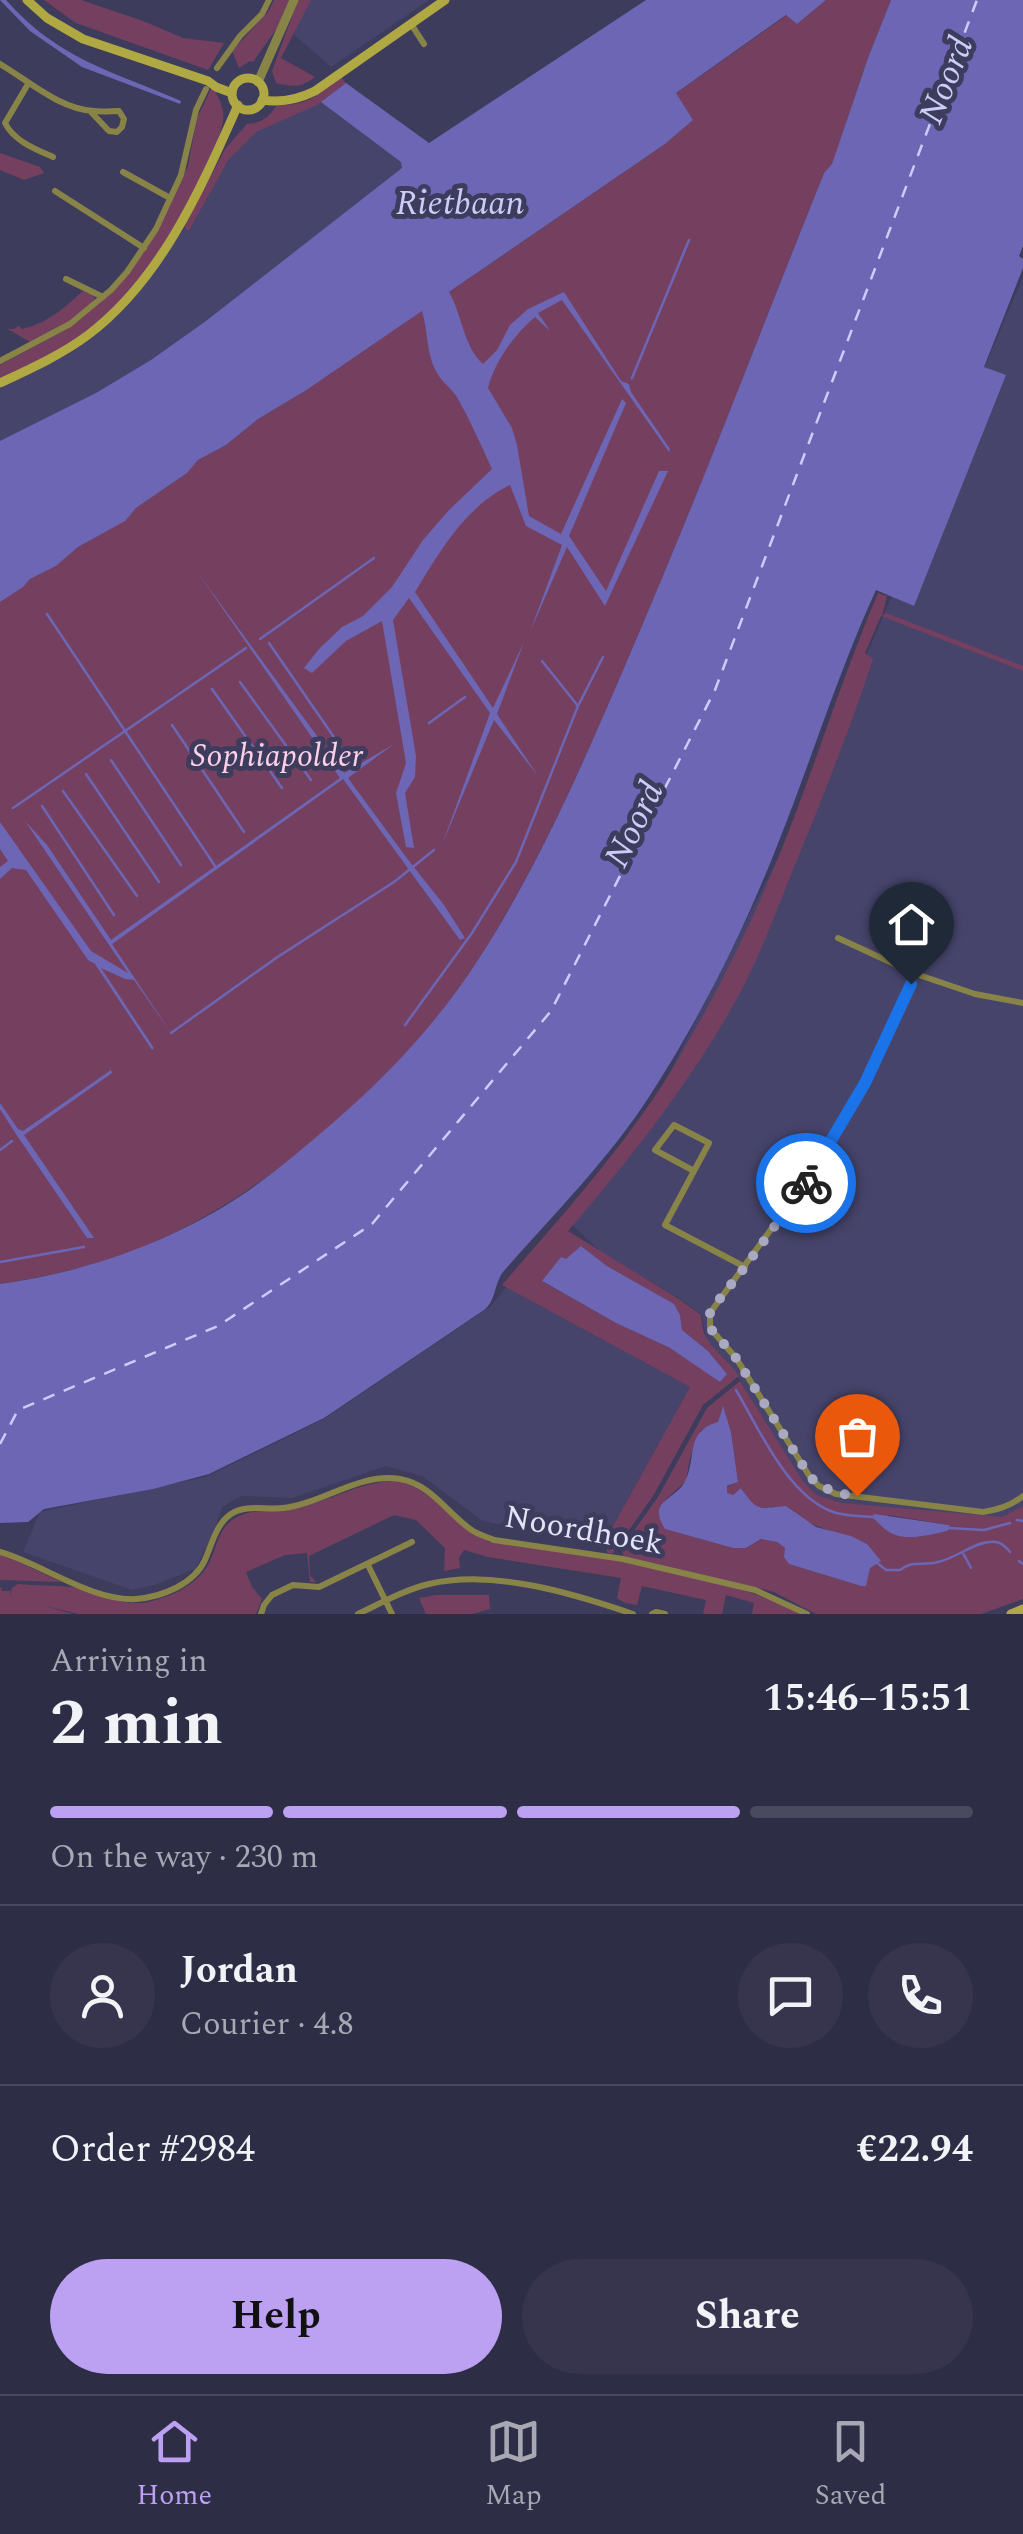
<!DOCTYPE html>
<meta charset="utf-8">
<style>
body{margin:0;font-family:Spectral,serif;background:#36354d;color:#f1f3f6;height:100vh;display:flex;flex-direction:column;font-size:38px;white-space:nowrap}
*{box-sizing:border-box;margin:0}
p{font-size:32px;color:#a7a8b3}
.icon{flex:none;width:55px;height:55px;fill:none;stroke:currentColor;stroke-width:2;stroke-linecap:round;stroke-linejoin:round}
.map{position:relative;height:1614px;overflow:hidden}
.panel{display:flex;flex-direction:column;background:#2e2d46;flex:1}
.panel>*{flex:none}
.pin{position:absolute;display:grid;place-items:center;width:85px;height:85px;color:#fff;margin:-102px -42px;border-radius:50% 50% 50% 0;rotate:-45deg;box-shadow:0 0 10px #0007}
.pin .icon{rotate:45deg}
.courier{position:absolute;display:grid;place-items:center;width:100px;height:100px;margin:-50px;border:8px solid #1a73e8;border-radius:50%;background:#fff;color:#222;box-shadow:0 2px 12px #0007}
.overview em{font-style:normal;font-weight:700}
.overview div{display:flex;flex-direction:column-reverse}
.overview{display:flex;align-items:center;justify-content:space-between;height:170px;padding:0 50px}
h1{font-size:65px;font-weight:700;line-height:75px}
.bar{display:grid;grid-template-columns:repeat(4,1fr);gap:15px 10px;align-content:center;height:120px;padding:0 50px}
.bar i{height:12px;border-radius:8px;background:#49495f}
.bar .selected{background:#bca0f2}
.bar p{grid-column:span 4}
.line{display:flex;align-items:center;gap:25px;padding:0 50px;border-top:2px solid #49495f}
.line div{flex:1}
.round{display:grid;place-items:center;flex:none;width:105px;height:105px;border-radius:52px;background:#36354d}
.action{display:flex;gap:20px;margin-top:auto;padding:20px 50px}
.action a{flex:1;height:115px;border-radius:60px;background:#bca0f2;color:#111;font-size:40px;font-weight:700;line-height:115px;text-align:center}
.action a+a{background:#36354d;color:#f1f3f6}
.dock{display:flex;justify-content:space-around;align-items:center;height:140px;border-top:2px solid #49495f;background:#2e2d46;font-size:28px;color:#a7a8b3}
.dock a{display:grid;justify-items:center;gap:5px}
.dock .selected{color:#bca0f2}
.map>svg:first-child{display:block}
.built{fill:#46446b}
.green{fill:#75405f;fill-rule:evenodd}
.water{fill:#6c66b5}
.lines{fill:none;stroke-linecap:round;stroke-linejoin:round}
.stream{stroke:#6c66b5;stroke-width:2.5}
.ferry{stroke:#ccccf8;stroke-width:2.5;stroke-dasharray:12 10;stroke-linecap:butt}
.minor{stroke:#888448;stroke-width:6}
.tertiary{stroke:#888448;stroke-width:9}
.secondary{stroke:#b0a842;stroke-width:9}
.done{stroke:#a9a9c2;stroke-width:10;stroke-dasharray:0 18}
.route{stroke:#1a73e8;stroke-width:12}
.labels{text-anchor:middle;stroke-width:10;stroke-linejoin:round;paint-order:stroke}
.park-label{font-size:32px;font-style:italic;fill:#fed0e8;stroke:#3d3c5d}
.street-label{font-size:32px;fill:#e3e4f8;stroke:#3d3c5d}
.water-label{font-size:35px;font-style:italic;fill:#ccccf8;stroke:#3d3c5d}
</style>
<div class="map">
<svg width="1023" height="1614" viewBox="0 0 1023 1614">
<rect width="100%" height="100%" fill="#3d3c5d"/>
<g class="built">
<path d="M311 0H429L331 67 290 31Z"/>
<path d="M323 101 409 163 206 329 0 457V376L137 294 175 242 244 137Z"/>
<path d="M1023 277V1506L1002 1518 840 1504 815 1497 801 1482 737 1375 706 1340 702 1315 679 1298 601 1252 564 1217 649 1113 784 846 892 596 888 594Z"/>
<path d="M506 1287 690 1387 603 1544 483 1521 422 1476 386 1466 292 1498 241 1496 222 1507 213 1535 195 1569 154 1585 132 1590 23 1552 40 1512 206 1477 324 1419 491 1306Z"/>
</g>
<g class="green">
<path d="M44 0H81L143 21 183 38 224 43 208 70 76 23Z"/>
<path d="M274 0H289L277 28 253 62 250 61 239 68 232 51 268 12Z"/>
<path d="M298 0H311L281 58 315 77C301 88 293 87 276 83L272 71Z"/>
<path d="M826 0H891L868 58 832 165 824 173C764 322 707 473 644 621 593 741 542 863 470 972 396 1085 252 1208 125 1254 84 1269 42 1277 0 1284V602L22 587 30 579 56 566 78 547 117 525 136 508 187 473 198 460 226 445 258 419 305 391 665 144 693 120 675 94 787 15 797 24Z"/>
<path d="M341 77 346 83 319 104 256 132 229 159 189 230H186L185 226 189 218 225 149 247 124C262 123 269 117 277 105 308 106 317 95 341 77Z"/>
<path d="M212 87C219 96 225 111 223 121 216 163 165 250 138 284 126 299 108 314 93 326 66 349 32 364 0 379V365L69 328 107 297 127 275 159 230 188 166 197 118Z"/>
<path d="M0 153 40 167 44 173 24 180 0 170Z"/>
<path d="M83 291 93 295 95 299C77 319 55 332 30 342L8 329H14L19 326 22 329C48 323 63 309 83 291Z"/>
<path d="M878 593 887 596 882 616 886 613 1023 666V671L881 616 865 653 873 659C849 732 821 802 792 872 776 912 761 953 741 991 694 1078 632 1157 568 1231L679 1299 701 1315C702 1321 702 1327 704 1333 709 1347 730 1362 739 1376L703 1405 653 1496 612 1554 608 1553 603 1544 690 1387 502 1285C565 1212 632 1139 680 1056 725 979 764 898 795 815 823 741 847 666 878 593ZM581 1246 607 1266 673 1304 680 1315 682 1330 708 1351 727 1374 720 1381 670 1348 616 1323 543 1282Z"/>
<path d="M740 1381 802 1480 816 1495 842 1503 1002 1517 1023 1506V1599L981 1614H816L774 1592 624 1556 621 1549 658 1497 707 1408ZM722 1408 731 1432 738 1482 727 1487V1494L733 1495 741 1488C758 1514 759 1507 786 1506L807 1522 828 1530 861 1586 789 1564 785 1548 777 1542 762 1539 746 1548H733L665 1529 659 1516 665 1500 686 1481 690 1458 701 1430 718 1423ZM889 1515 949 1525 950 1528 947 1531 919 1537 887 1531 882 1524Z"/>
<path d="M395 1481C436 1488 454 1527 490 1542 596 1557 705 1567 802 1614H752L754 1603 726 1595 722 1614H703L706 1600 642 1586 637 1605 625 1603 617 1598 621 1578 488 1557 464 1550 459 1558 460 1568 444 1571 445 1548 416 1520 394 1515 309 1556 310 1575 316 1582H310L307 1553 285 1555 246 1572 252 1587 262 1599 256 1614H78L42 1605 72 1614H0V1586L2 1591H10V1596L12 1588 18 1584C36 1586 55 1585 72 1587 96 1591 123 1608 148 1602 171 1597 200 1584 210 1561 217 1547 218 1531 231 1521 249 1507 277 1512 298 1508 332 1500 360 1482 395 1481Z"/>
<path d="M0 1554H2L61 1582 0 1580Z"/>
<path d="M436 1595H489L490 1609 472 1614H426L419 1598Z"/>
</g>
<g class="water">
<path d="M0 0H6C58 59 112 71 181 101L180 104 82 67 30 31Z"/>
<path d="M646 0H826L797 24 786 15 676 93 693 120 665 144 449 292C462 314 463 346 483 364L497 350 510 325 528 309 564 292 621 381 629 384 631 392 670 449 669 452 562 300 538 313 550 331 535 317C514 335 495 361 488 388L512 428 517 445 529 516 561 534 622 399 626 403 569 536 606 591 659 471H668L605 606 567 547 530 632 562 545 526 526 510 485C466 506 440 551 415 592L493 708 524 642 497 714 538 776 494 720 442 845 490 713 409 598 393 620 416 756 415 777 405 793 414 848 406 847 396 793 406 763 382 621 346 641 312 673 304 668 319 649 342 627 363 616 392 587 423 540 448 511 492 469C481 445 470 420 457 397 451 388 442 382 437 373 426 354 428 330 422 311L305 391 258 419 226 445 198 460 187 473 136 508 125 521 78 547 56 566 30 579 23 587 0 602V441L96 393 151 360 206 321 402 168 401 162 321 102 346 83 429 143Z"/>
<path d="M891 0H1023V246L1019 256 1023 259V268L984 367 1006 375 914 606 876 590C838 673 811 761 777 846 743 933 700 1018 649 1097 608 1160 553 1215 503 1272 494 1284 496 1301 484 1310L324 1418 209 1474 153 1489 44 1509 28 1522 0 1523V1284C87 1272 172 1242 245 1193 274 1173 301 1150 328 1127 381 1082 431 1030 470 972 543 863 593 740 644 621 707 473 764 322 824 173L832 164 868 58Z"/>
<path d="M198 573 344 773 394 744 348 778 409 861 444 905 465 938 460 940 343 779 112 944 171 1033 134 980 125 979 101 968 154 1048 152 1050 95 964 88 960 26 870 12 868 0 879V867L8 861 0 849V822L91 951 128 973 25 821 47 845 111 940 340 778Z"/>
<path d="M111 1070 112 1073 24 1135 94 1238H87L16 1134 0 1109V1103L18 1129 23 1131Z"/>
<path d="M581 1246 607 1266 674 1304 680 1315 682 1330 708 1351 727 1374 720 1382 670 1348 616 1323 542 1281 561 1257 566 1259Z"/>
<path d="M723 1406 731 1432 738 1482 727 1486V1493L733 1495 741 1488C758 1513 759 1508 786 1506L816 1527 851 1536 867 1544 881 1561 870 1568 866 1586H861L789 1564 784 1557 785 1548 777 1542 761 1539 746 1548H733L665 1529C647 1501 673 1501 684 1483 698 1461 683 1432 718 1422Z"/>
<path d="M874 1514 949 1525 950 1528 947 1531C928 1535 903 1543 886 1530 881 1526 877 1521 872 1517Z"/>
</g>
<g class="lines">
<g class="stream">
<path d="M632 378 689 240"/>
<path d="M47 614 215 866"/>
<path d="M260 639 374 558"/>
<path d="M269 643 349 759"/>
<path d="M542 661 578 706"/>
<path d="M240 682 311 780"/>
<path d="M212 689 282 788"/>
<path d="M429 723 465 697"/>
<path d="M172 725 244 832"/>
<path d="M111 760 181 865"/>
<path d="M86 774 159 882"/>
<path d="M63 791 137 896"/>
<path d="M42 806 114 915"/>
<path d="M13 808 246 648"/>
<path d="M405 1025 472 933 516 862 578 706 603 657"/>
<path d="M171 1033 276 958 394 882 434 850"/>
<path d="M0 1150 12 1141"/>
<path d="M0 1262 84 1247"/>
<path d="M736 1390C759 1429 788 1496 833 1512 845 1516 860 1516 873 1517"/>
<path d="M1017 1520 1023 1521"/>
<path d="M948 1528 984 1530 1010 1523"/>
<path d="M963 1553 971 1568"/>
<path d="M1019 1561 1023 1564"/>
<path d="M876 1562 886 1570H900C912 1560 923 1566 938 1562 954 1559 975 1542 990 1542 1000 1541 1004 1545 1010 1552"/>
</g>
<path class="ferry" d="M0 1444 18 1410 218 1326 372 1224 551 1011 715 690 977 0"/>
<g class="minor">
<path d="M411 24 424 44"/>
<path d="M0 64C29 81 59 109 94 111 102 112 111 111 119 111L124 119 122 127 117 132 109 131 91 112"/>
<path d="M217 68 240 36 262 14 269 0"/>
<path d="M28 84 5 123C14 141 35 149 53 157"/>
<path d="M123 172 170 198"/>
<path d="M55 191 144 248"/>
<path d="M66 279 103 297"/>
<path d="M0 361 70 324 111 290 127 272 156 229 181 175 196 110 206 89"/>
<path d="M838 938 916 974"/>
<path d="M1023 1003 975 994 916 974 865 1083 833 1141 807 1180 710 1313V1328L736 1358 810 1477 819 1486 836 1494 983 1512C998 1510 1011 1506 1023 1496"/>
<path d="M694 1171 655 1150 674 1125 709 1143 665 1225 745 1267"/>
<path d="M0 1552C40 1563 93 1602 136 1599 162 1597 194 1584 205 1560 212 1544 216 1524 231 1514 246 1504 266 1510 283 1508 322 1504 360 1472 400 1479 433 1485 447 1514 473 1531 480 1535 487 1537 494 1540L623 1559 755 1590 807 1614"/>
<path d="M368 1565 392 1614"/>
<path d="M261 1614 264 1605 272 1595 293 1585 319 1587 412 1542"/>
<path d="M358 1614C381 1603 404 1590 429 1584 493 1569 572 1593 633 1614"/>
<path d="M652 1614 656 1612 665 1614"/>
</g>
<path class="tertiary" d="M258 82 294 0"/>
<g class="secondary">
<path d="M27 0 47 18 83 39 208 81 216 87 232 93"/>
<circle cx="248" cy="94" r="16"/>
<path d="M262 100C281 103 297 100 315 91L445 0"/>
<path d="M0 383C30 369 61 355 88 335 162 279 201 188 238 105"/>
<path d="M1011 1614 1023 1609"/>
</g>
</g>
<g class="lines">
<path class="done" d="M806 1183 745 1267 714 1306 710 1313V1328L736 1358 810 1477C824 1490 838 1494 857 1496"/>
<path class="route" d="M806 1183 865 1083 911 984"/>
</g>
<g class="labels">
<g class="park-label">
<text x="277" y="766">Sophiapolder</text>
</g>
<g class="street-label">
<text transform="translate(584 1529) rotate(10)" y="11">Noordhoek</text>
</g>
<g class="water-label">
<text transform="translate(945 80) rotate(-68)" y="12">Noord</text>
<text x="460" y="214">Rietbaan</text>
<text transform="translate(633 824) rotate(-64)" y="12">Noord</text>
</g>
</g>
</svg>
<div class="pin" style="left:857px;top:1496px;background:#ea580c"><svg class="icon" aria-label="bag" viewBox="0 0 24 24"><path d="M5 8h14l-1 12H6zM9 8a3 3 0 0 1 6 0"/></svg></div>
<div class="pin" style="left:911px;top:984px;background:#1f2937"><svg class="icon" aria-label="home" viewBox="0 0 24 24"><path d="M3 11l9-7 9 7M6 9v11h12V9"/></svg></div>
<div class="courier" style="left:806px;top:1183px"><svg class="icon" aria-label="bike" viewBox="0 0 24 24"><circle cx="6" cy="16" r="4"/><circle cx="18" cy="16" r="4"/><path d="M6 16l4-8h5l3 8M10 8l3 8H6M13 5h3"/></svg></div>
</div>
<section class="panel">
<div class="overview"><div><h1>2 min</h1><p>Arriving in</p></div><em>15:46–15:51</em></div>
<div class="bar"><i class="selected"></i><i class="selected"></i><i class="selected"></i><i></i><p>On the way · 230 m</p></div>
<div class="line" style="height:180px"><a class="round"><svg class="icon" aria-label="person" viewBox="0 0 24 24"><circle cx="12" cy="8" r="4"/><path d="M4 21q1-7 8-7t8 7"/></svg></a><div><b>Jordan</b><p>Courier · 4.8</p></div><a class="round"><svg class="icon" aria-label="chat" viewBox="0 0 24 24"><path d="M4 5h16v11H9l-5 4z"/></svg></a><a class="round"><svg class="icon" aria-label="phone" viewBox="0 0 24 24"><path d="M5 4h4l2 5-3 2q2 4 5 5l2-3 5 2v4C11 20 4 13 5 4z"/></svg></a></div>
<div class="line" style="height:130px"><div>Order #2984</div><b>€22.94</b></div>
<div class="action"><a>Help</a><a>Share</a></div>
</section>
<nav class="dock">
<a class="selected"><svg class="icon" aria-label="home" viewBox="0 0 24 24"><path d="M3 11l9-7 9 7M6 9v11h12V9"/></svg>Home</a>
<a><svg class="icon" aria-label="map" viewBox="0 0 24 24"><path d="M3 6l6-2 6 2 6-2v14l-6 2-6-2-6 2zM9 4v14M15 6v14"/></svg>Map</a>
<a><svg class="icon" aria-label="saved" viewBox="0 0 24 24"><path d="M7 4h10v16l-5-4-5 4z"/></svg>Saved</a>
</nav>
